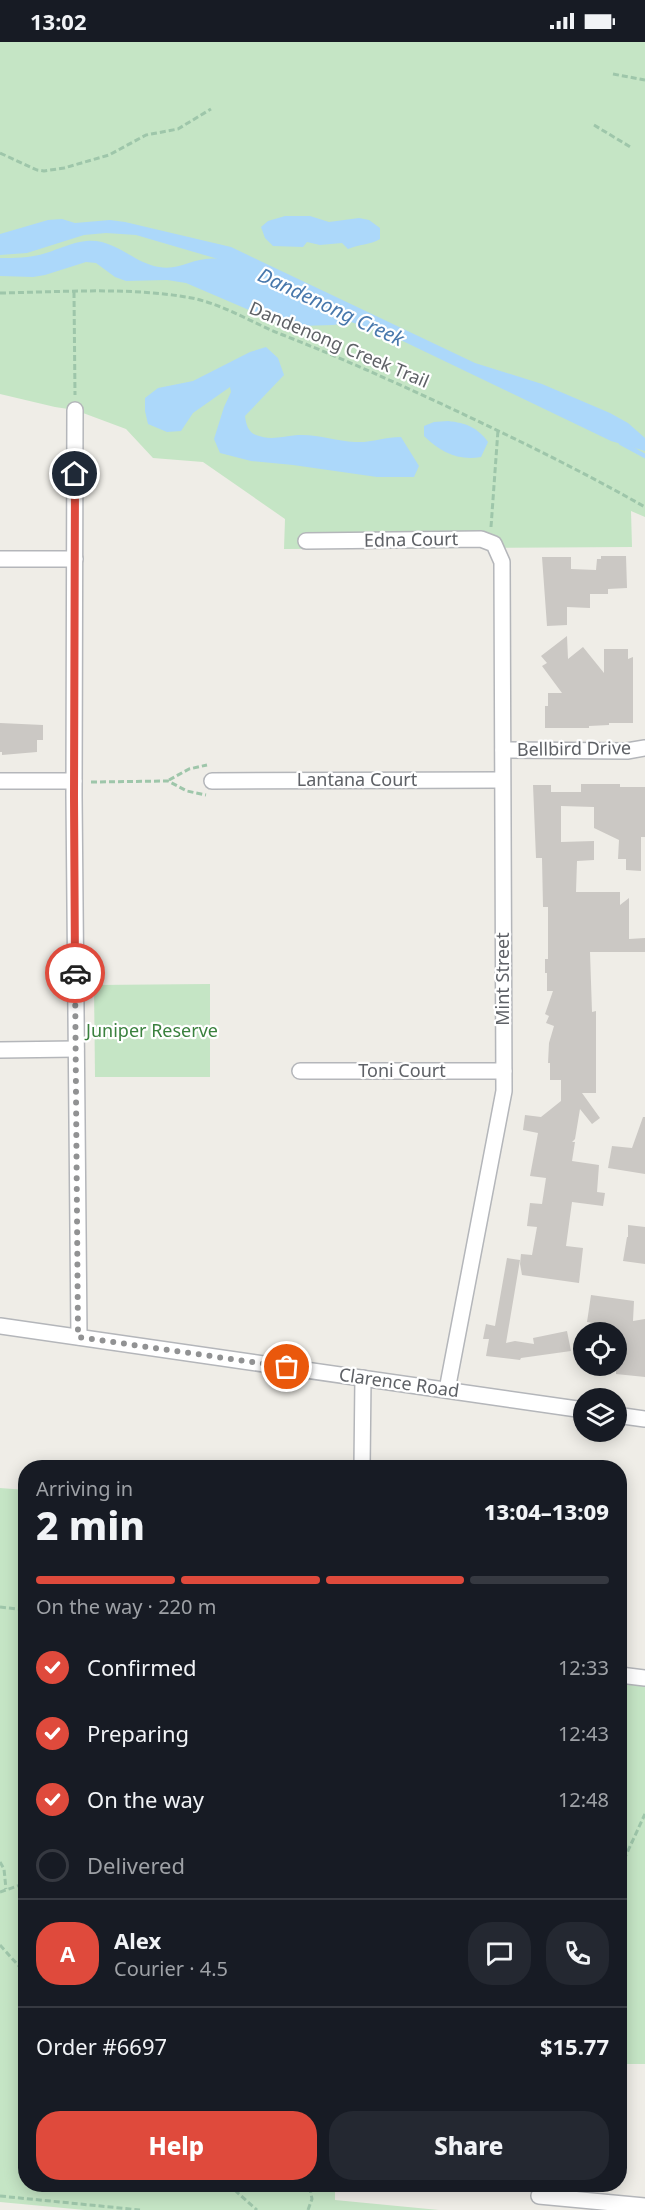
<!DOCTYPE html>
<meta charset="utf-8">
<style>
body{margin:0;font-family:"Noto Sans",sans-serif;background:#242831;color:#f1f3f6;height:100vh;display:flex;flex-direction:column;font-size:22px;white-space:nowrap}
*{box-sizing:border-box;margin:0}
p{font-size:20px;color:#9ea1a6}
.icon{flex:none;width:33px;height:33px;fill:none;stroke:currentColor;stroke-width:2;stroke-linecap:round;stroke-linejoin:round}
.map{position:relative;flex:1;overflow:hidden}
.drawer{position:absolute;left:18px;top:1418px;width:609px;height:732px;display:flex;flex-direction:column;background:#171b24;border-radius:24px;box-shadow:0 3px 15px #0003}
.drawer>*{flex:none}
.controls{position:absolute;left:573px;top:1280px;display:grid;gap:12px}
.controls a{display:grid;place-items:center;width:54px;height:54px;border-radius:50%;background:#171b24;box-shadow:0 3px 15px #0003;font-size:30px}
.pin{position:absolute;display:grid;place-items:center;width:51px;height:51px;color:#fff;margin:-26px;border:3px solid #fff;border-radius:50%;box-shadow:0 2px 6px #0007}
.courier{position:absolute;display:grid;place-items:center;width:60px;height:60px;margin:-30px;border:4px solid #df4a3c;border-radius:50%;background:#fff;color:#222;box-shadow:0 2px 8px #0007}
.overview em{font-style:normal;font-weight:800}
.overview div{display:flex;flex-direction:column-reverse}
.overview{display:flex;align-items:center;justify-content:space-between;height:102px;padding:0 18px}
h1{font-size:39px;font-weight:800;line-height:45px}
.bar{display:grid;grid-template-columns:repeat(4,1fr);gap:9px 6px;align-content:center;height:72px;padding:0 18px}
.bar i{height:8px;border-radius:4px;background:#363941}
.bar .selected{background:#df4a3c}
.bar p{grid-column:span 4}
.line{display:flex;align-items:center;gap:15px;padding:0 18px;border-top:2px solid #363941}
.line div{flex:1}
.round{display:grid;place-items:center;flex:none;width:63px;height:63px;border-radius:24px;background:#242831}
ol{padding:0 18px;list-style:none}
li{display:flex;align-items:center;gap:18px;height:66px}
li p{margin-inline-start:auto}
li .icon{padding:6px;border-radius:50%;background:#df4a3c;color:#fff;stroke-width:4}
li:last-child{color:#9ea1a6}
li i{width:33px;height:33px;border:3px solid #363941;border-radius:50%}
.button{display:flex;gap:12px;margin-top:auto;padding:12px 18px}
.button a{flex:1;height:69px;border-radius:24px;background:#df4a3c;color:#fff;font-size:24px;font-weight:800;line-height:69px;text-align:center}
.button a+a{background:#242831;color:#f1f3f6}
.status{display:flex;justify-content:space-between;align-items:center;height:42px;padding:0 30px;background:#171b24;direction:ltr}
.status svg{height:16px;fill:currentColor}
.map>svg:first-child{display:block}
.green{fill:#c5e5c5}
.water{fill:#acd8fa}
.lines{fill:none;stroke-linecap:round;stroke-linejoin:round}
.stream{stroke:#acd8fa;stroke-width:4.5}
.building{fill:#cbc8c4}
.minor-casing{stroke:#b4b6ba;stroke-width:18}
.path{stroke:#9ec6aa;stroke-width:3;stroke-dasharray:6 3;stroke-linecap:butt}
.minor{stroke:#fff;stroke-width:15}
.done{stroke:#919293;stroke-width:6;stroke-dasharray:0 10.8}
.route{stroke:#df4a3c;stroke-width:8}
.labels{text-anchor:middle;stroke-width:4.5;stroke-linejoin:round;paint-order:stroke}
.street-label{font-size:18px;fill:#5e6166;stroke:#fff}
.park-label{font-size:18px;fill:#3a813e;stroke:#fff}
.water-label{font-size:20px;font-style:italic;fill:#4878ac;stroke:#fff}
</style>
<div class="status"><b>13:02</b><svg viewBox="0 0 49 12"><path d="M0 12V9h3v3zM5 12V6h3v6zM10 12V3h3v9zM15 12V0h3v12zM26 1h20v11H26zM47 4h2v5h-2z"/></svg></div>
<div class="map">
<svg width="645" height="2168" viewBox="0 0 645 2168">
<rect width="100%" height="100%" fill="#efede7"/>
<g class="green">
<path d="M0 0H645V475L631 469 632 505 284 507 285 477 203 420 153 416 126 387 75 368 55 365 0 352Z"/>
<path d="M210 942V1035H95L94 943Z"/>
<path d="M0 1446 26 1448V2142H335V2158L439 2168H85L0 2160Z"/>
<path d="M620 1641 645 1643V2022H620Z"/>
</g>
<g class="water">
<path d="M285 174H310L329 180 359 176 369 178 380 186V197C370 203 359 202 348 207L342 201 320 203 307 200 303 205 273 204 265 196 261 185 268 179Z"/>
<path d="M62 177 75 181 110 178 125 180 231 205 475 321 542 342 610 371 628 381 645 396V409L611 399 386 291 351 280 333 283 300 284 275 279 186 241 167 238 126 239 115 235 96 221 86 220 45 233 33 235 0 234V216C16 216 31 216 46 211 59 207 73 200 86 199 115 196 133 221 159 225 181 229 195 214 218 217L136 193 106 191 84 193 27 211 0 213V192L48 178Z"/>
<path d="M266 305 278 316 284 333 245 374C246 382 248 390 256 393 271 399 283 394 298 393 318 392 336 399 355 400 371 401 385 395 401 395L419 424 414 435H377L293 423 251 419 220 411 214 397 224 365 231 350 230 345 193 371 181 389 167 390 148 382 145 369V356L158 346 193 339 250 310Z"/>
<path d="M448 379C466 381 477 385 488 400L481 415C458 419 440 410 424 394V384L434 380Z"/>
</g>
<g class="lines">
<path class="stream" d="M621 401 645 414"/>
</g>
<g class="building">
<path d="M601 514H626L627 546 608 547V552H590V566L567 565V583L547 584 542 515H571V527L596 528 597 517H601Z"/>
<path d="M567 594 568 617 583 605 604 631V607H628V617L633 615V681H609V683L589 684V686H545V664H548V651H562L542 624 547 621 541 614Z"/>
<path d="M0 681 43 683V698H37V710L2 713V710H0Z"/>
<path d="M581 742H620V745H645V795H641V829L626 828V817H618L619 798 594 786V765L561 764V800L594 799V818L577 819 576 850H620V863L629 856V897L645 896V910H590L592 970 596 969V1051H582L600 1076 592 1082 580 1067 575 1097 572 1100H575L572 1119 599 1123 597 1150 605 1151 603 1164 572 1160 566 1204 583 1206 579 1241 522 1233 520 1222 521 1212 532 1213 537 1185 527 1184 530 1161 542 1162 546 1136 530 1134 538 1091 523 1088 525 1073 541 1075 561 1059V1038H550V1021H548L549 1001 554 984 546 981 549 974 545 972 553 949H547V931H545V917H548V865H543L542 816H536L533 743H551V750H581Z"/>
<path d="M643 1075H645V1132L608 1126 612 1104 632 1106Z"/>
<path d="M628 1183 645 1185V1222L623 1219 627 1195H628Z"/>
<path d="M507 1216 520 1218 506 1301 515 1299 534 1302 533 1296 567 1289 571 1309 521 1316 520 1318 486 1314 489 1297H483L486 1282 495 1284Z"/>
<path d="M591 1253 634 1259 633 1279 645 1277V1335L616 1332V1285L587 1280Z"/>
</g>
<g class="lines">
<g class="minor-casing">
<g id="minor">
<path d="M75 368 74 754 79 1295"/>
<path d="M306 499 481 497 494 502 502 520 504 1049 447 1348"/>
<path d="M0 517H75"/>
<path d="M503 708 627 709 645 706"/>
<path d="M0 739H74"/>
<path d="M212 739 502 738"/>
<path d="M0 1008 76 1007"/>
<path d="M300 1029H504"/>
<path d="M0 1284 584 1368"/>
<path d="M616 1373 645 1377"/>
<path d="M362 1425 363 1336"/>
<path d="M620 1633 645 1636"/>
<path d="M539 2154 645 2164"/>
</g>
</g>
<g class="path">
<path d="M613 32 645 38"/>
<path d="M594 83 632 106"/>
<path d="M0 111 37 128 44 129 64 126 109 113 146 93 178 87 211 67"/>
<path d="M74 250 75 353"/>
<path d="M0 251C62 250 125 245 186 255 220 260 252 281 283 293 339 315 392 339 446 364 514 396 580 428 645 465"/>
<path d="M491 485 498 388"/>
<path d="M169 738 189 727 207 723"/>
<path d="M91 740 168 739 187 749 206 753"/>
<path d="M92 995 112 991 144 994"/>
<path d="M0 1565 26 1568"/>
<path d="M0 1820 4 1827 6 1847"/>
<path d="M620 1826 645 1772"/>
<path d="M0 1850 26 1841"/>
<path d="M0 1903 26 1932"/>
<path d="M228 2142 257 2168"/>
<path d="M0 2154 140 2168"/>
<path d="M308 2168 312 2157 309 2142"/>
</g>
<use href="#minor" class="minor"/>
</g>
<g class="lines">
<path class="done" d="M75 931 78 1295 287 1325"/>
<path class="route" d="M75 432 74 754 75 931"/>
</g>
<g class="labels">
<g class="street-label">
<text transform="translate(339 303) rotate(23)" y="6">Dandenong Creek Trail</text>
<text transform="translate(411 498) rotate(-1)" y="6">Edna Court</text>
<text transform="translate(574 707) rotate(-1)" y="6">Bellbird Drive</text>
<text x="357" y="744">Lantana Court</text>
<text transform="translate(503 937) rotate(-90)" y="6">Mint Street</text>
<text x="402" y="1035">Toni Court</text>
<text transform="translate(399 1341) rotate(8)" y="6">Clarence Road</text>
</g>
<g class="park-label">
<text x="152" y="995">Juniper Reserve</text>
</g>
<g class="water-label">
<text transform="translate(331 265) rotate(25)" y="7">Dandenong Creek</text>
</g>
</g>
</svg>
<div class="controls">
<a><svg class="icon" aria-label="locate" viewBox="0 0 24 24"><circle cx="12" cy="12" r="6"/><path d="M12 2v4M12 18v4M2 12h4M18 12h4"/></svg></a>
<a><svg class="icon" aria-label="layers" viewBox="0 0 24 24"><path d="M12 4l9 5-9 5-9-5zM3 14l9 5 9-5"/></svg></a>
</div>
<div class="pin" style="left:287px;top:1325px;background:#ea580c"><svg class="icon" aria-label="bag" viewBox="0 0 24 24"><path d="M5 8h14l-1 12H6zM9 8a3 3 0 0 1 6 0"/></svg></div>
<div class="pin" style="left:75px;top:432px;background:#1f2937"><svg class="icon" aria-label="home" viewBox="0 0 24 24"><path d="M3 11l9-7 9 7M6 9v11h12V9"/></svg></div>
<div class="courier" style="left:75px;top:931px"><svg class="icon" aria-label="car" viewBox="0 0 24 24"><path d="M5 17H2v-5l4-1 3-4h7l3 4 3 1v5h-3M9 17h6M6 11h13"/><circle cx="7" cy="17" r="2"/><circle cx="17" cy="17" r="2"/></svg></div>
<section class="drawer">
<div class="overview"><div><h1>2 min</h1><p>Arriving in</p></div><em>13:04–13:09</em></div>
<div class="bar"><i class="selected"></i><i class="selected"></i><i class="selected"></i><i></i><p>On the way · 220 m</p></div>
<ol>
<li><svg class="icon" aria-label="check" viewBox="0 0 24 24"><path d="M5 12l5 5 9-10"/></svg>Confirmed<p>12:33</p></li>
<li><svg class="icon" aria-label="check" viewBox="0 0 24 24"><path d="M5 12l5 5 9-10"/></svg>Preparing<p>12:43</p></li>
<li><svg class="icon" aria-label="check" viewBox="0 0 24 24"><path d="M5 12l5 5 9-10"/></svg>On the way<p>12:48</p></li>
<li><i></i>Delivered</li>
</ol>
<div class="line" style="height:108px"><b class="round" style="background:#df4a3c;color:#fff">A</b><div><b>Alex</b><p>Courier · 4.5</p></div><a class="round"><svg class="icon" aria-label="chat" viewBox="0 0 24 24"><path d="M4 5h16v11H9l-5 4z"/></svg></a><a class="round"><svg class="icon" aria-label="phone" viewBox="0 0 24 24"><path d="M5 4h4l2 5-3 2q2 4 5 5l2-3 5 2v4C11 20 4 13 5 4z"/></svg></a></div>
<div class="line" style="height:78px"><div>Order #6697</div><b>$15.77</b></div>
<div class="button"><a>Help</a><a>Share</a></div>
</section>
</div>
